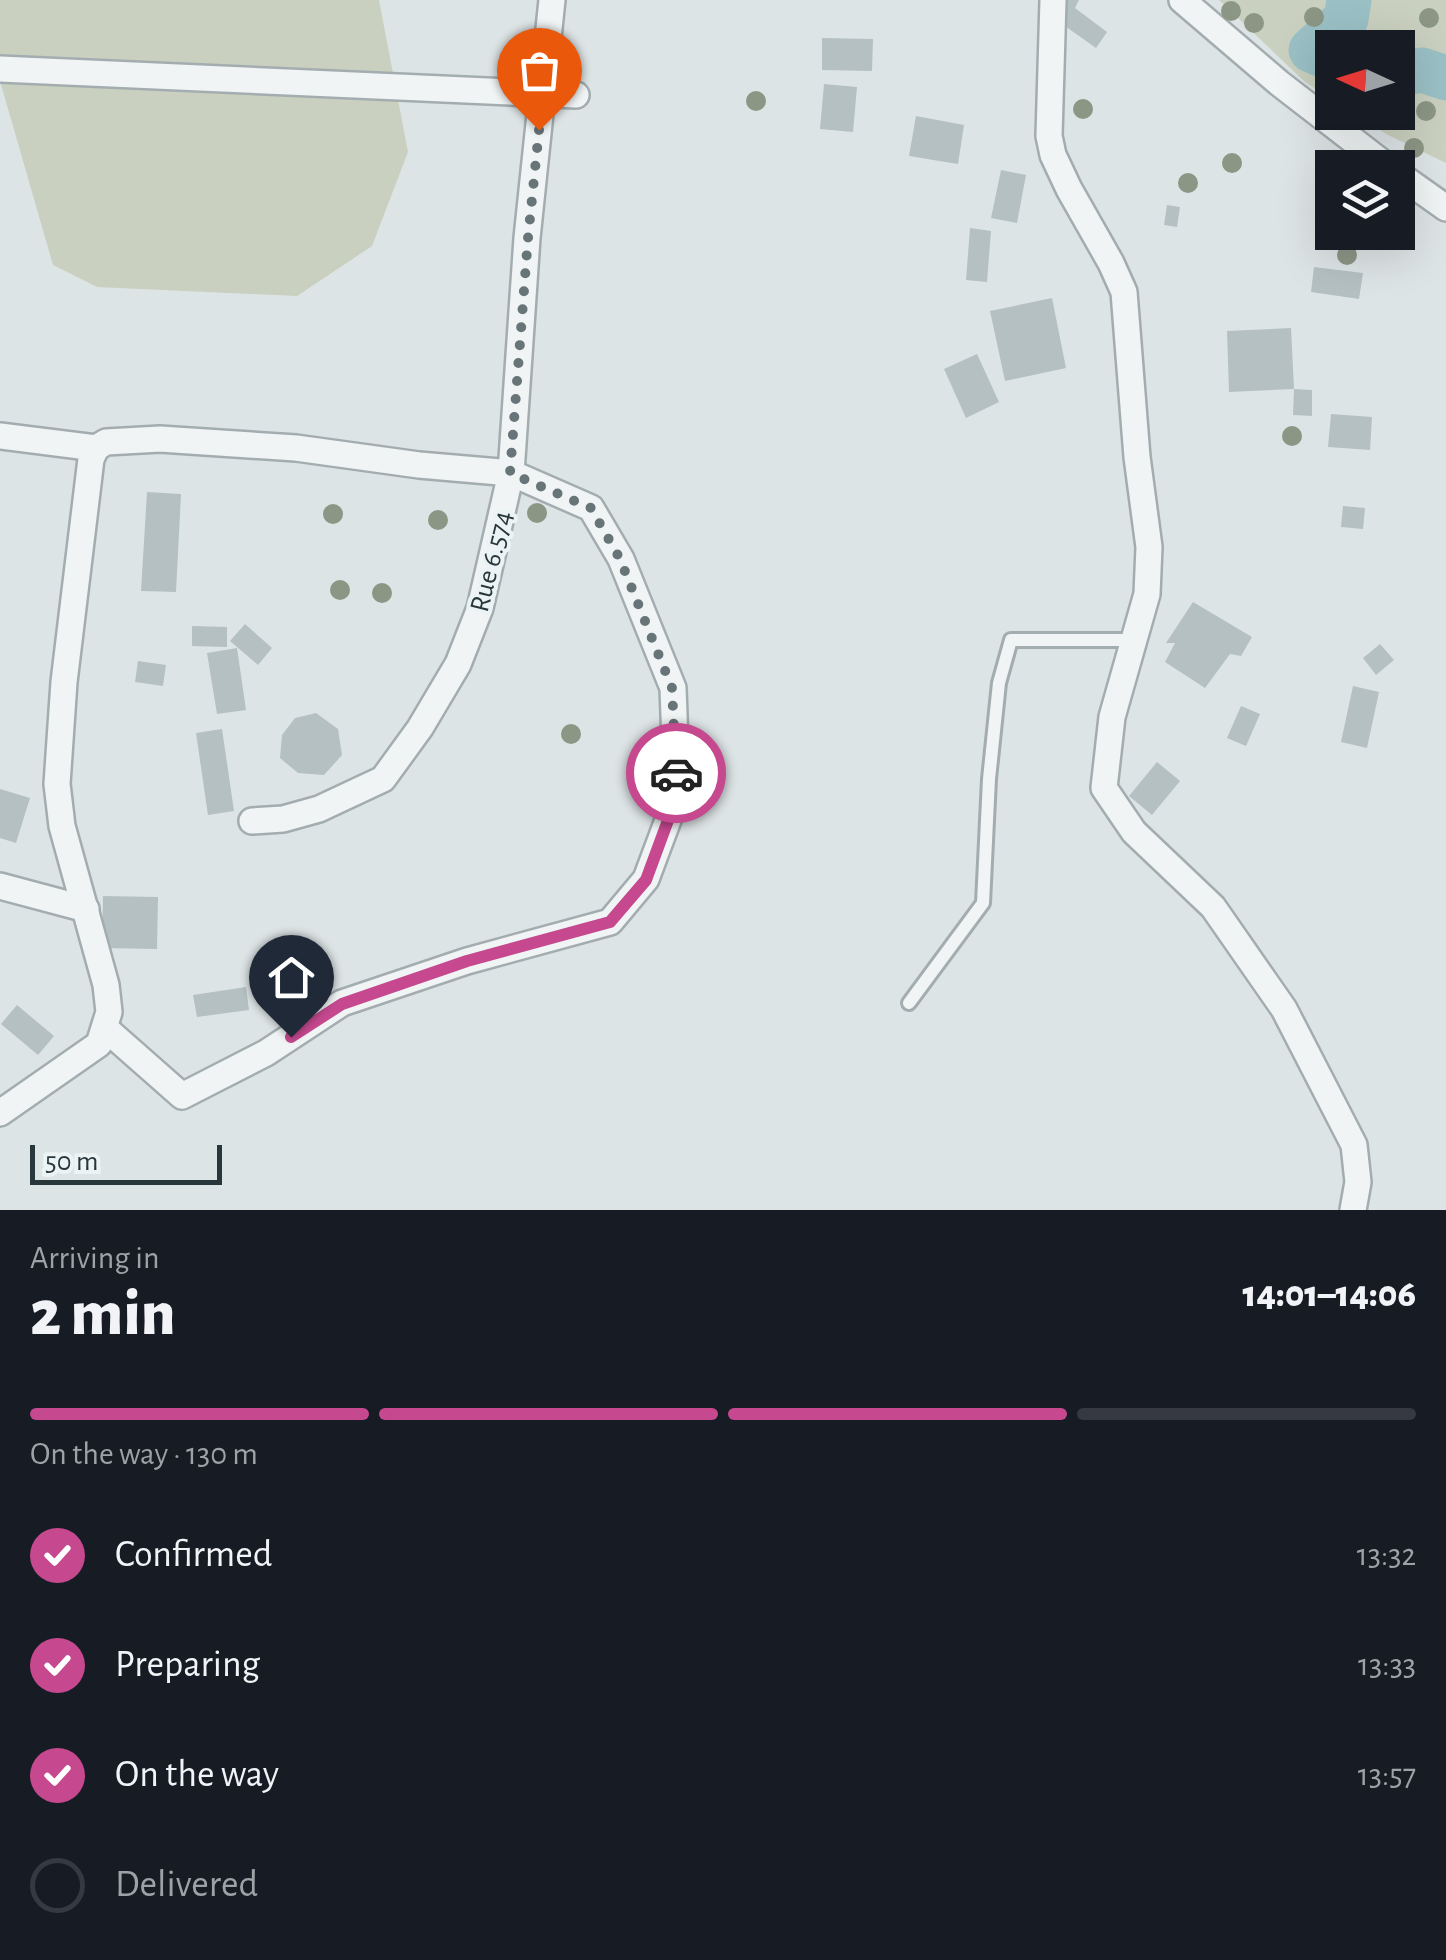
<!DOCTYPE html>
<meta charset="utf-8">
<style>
body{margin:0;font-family:"Alegreya Sans",sans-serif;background:#242831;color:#f1f3f6;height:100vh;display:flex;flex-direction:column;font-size:38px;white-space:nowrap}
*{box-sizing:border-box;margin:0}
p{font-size:32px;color:#9ea1a6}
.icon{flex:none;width:55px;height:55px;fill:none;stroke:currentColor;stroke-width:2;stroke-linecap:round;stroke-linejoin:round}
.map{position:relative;height:1210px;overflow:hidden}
.panel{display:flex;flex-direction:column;background:#171b24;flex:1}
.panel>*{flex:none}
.needle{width:65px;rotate:274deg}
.fabs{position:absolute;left:1315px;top:30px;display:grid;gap:20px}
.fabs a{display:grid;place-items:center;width:100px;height:100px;border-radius:0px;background:#171b24;box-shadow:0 10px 40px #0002;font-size:50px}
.scale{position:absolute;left:30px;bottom:25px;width:192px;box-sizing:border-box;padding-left:10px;border:5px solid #28373c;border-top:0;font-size:28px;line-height:35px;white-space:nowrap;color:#28373c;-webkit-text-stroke:8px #ecf3f4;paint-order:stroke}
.pin{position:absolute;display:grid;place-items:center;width:85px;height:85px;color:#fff;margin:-102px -42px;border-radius:50% 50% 50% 0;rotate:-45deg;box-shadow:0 0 10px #0007}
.pin .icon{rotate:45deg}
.courier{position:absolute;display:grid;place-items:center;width:100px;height:100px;margin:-50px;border:8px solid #c6488f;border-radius:50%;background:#fff;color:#222;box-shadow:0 2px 12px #0007}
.head em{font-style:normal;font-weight:800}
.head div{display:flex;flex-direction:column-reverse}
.head{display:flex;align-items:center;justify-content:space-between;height:170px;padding:0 30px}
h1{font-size:65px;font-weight:800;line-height:75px}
.bar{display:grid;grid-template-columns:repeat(4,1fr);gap:15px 10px;align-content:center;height:120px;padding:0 30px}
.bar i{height:12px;border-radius:8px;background:#363941}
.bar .active{background:#c6488f}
.bar p{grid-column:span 4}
ol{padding:0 30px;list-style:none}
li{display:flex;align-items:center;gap:30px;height:110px}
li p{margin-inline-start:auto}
li .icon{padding:10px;border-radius:50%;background:#c6488f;color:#fff;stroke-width:4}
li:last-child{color:#9ea1a6}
li i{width:55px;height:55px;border:5px solid #363941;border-radius:50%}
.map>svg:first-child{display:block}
.green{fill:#cad0bf}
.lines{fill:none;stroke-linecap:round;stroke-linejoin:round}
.river{stroke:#9ac0c5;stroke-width:45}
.building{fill:#b5c0c3}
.service-casing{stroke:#a3adb0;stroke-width:18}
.minor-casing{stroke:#a3adb0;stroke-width:30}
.service{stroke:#f0f4f5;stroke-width:12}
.minor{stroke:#f0f4f5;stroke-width:25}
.tree{fill:#8c9685}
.done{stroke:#677478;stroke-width:10;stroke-dasharray:0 18}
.route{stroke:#c6488f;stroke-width:12}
.labels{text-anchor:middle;stroke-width:8;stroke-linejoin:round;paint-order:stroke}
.street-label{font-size:28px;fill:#28373c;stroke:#ecf3f4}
</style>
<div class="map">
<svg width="1446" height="1210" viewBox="0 0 1446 1210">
<rect width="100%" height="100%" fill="#dde4e6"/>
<g class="green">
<path d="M0 0H379L408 152 372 246 297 296 97 287 53 265 0 81Z"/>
<path d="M1219 0H1446V163L1386 134 1353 113 1398 112V48H1332V99L1305 82Z"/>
</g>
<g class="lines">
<g class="river">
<path d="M1332 59 1311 50 1346 19 1349 0"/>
<path d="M1398 74 1422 70 1446 78"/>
</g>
</g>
<g class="building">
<path d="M1058 0H1079L1075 8 1107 32 1096 48 1055 19Z"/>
<path d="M822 38 873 39 872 71 822 70Z"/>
<path d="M824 84 857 87 853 132 820 129Z"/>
<path d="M916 116 964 125 958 164 909 156Z"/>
<path d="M1001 170 1026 175 1017 223 991 218Z"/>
<path d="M1167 205 1180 207 1177 227 1164 225Z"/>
<path d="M970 228 991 231 987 282 966 280Z"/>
<path d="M1314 267 1363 273 1359 299 1311 292Z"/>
<path d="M1052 298 1066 368 1005 381 990 311Z"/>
<path d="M1291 328 1294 389 1229 392 1227 331Z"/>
<path d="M977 354 999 402 966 418 944 369Z"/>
<path d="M1294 389 1312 390V416L1293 415Z"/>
<path d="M1331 414 1372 417 1370 450 1328 447Z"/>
<path d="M147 492 181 494 176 592 141 591Z"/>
<path d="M1343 506 1365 508 1363 529 1341 527Z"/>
<path d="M1193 602 1252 637 1241 656 1230 654 1205 688 1165 662 1175 643H1166Z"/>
<path d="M245 624 272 648 258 665 230 641Z"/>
<path d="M192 626 227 627V647L192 646Z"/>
<path d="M1380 644 1394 660 1376 675 1363 658Z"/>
<path d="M237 648 246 710 217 714 207 653Z"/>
<path d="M138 661 166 665 163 686 135 682Z"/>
<path d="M1353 686 1379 692 1367 748 1341 742Z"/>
<path d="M1241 706 1260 714 1246 746 1227 738Z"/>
<path d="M316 713 338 729 342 755 324 775 298 773 280 758 282 735 295 718Z"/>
<path d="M222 729 234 811 208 815 196 733Z"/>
<path d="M1157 762 1180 781 1152 815 1129 796Z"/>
<path d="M0 789 30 798 16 843 0 838Z"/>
<path d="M103 896 158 897 157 949 102 948Z"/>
<path d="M246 987 249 1010 197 1017 193 995Z"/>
<path d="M17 1005 54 1036 38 1055 1 1024Z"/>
</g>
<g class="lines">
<g class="service-casing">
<path id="service" d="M909 1003 983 903 989 779 999 683 1011 640H1136"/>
</g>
<g class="minor-casing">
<g id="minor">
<path d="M1053 0 1049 136 1053 155 1069 189 1111 263 1124 292 1137 457 1149 547 1147 594 1112 717 1104 788 1134 832 1213 907 1284 1009 1354 1145 1358 1182 1353 1210"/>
<path d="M1182 0 1279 83 1389 168"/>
<path d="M0 69 576 95"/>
<path d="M1398 174 1446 208"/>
<path d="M0 436 96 448 106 442 160 439 296 448 419 465 511 473 591 508 621 559 673 688 677 796 646 879 610 922 467 961 342 1003 266 1053 182 1096 106 1029"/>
<path d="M252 821 283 819 319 809 383 779 420 728 458 664 480 608 511 473 527 238 552 0"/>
<path d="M0 886 86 909"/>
<path d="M0 1113 99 1044 109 1012 106 985 62 826 57 784 64 682 91 459 96 448"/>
</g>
</g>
<use href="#service" class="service"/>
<use href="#minor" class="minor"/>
</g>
<g class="tree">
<circle cx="1231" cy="11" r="10"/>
<circle cx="1314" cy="17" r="10"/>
<circle cx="1429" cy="18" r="10"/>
<circle cx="1254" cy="23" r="10"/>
<circle cx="756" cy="101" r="10"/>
<circle cx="1083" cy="109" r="10"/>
<circle cx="1426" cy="111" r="10"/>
<circle cx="1414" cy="148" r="10"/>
<circle cx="1232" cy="163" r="10"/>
<circle cx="1188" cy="183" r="10"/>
<circle cx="1347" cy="255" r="10"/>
<circle cx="1292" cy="436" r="10"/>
<circle cx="537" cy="513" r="10"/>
<circle cx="333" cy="514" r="10"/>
<circle cx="438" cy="520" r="10"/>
<circle cx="340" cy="590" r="10"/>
<circle cx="382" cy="593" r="10"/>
<circle cx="571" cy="734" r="10"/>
</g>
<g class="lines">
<path class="done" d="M539 130 528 238 510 473 591 508 620 559 672 688 676 773"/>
<path class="route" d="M291 1037 342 1004 467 961 610 922 646 880 677 796 676 773"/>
</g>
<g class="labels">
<g class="street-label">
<text transform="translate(490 561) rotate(-76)" y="10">Rue 6.574</text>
</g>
</g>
</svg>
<div class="fabs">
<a><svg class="needle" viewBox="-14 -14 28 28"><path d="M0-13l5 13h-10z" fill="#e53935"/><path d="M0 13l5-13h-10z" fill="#9ea1a6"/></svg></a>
<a><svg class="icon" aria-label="layers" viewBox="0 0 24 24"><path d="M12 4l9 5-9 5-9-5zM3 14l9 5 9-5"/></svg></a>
</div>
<div class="scale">50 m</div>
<div class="pin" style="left:539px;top:130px;background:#ea580c"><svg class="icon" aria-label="bag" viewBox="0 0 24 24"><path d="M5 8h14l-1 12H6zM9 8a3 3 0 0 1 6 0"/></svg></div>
<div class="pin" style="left:291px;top:1037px;background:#1f2937"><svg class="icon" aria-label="home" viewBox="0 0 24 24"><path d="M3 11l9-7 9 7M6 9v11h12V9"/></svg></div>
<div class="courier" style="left:676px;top:773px"><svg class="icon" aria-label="car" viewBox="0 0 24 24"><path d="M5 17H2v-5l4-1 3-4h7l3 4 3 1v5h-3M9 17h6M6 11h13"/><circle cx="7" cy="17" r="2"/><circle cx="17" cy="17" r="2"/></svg></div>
</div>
<section class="panel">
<div class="head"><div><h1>2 min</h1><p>Arriving in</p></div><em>14:01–14:06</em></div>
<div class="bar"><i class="active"></i><i class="active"></i><i class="active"></i><i></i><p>On the way · 130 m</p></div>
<ol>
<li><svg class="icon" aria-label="check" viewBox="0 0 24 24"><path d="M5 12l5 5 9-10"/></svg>Confirmed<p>13:32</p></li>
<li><svg class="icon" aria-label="check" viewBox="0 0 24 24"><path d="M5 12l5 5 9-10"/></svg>Preparing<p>13:33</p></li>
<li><svg class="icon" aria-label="check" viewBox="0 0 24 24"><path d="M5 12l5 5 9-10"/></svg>On the way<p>13:57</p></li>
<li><i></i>Delivered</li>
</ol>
</section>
